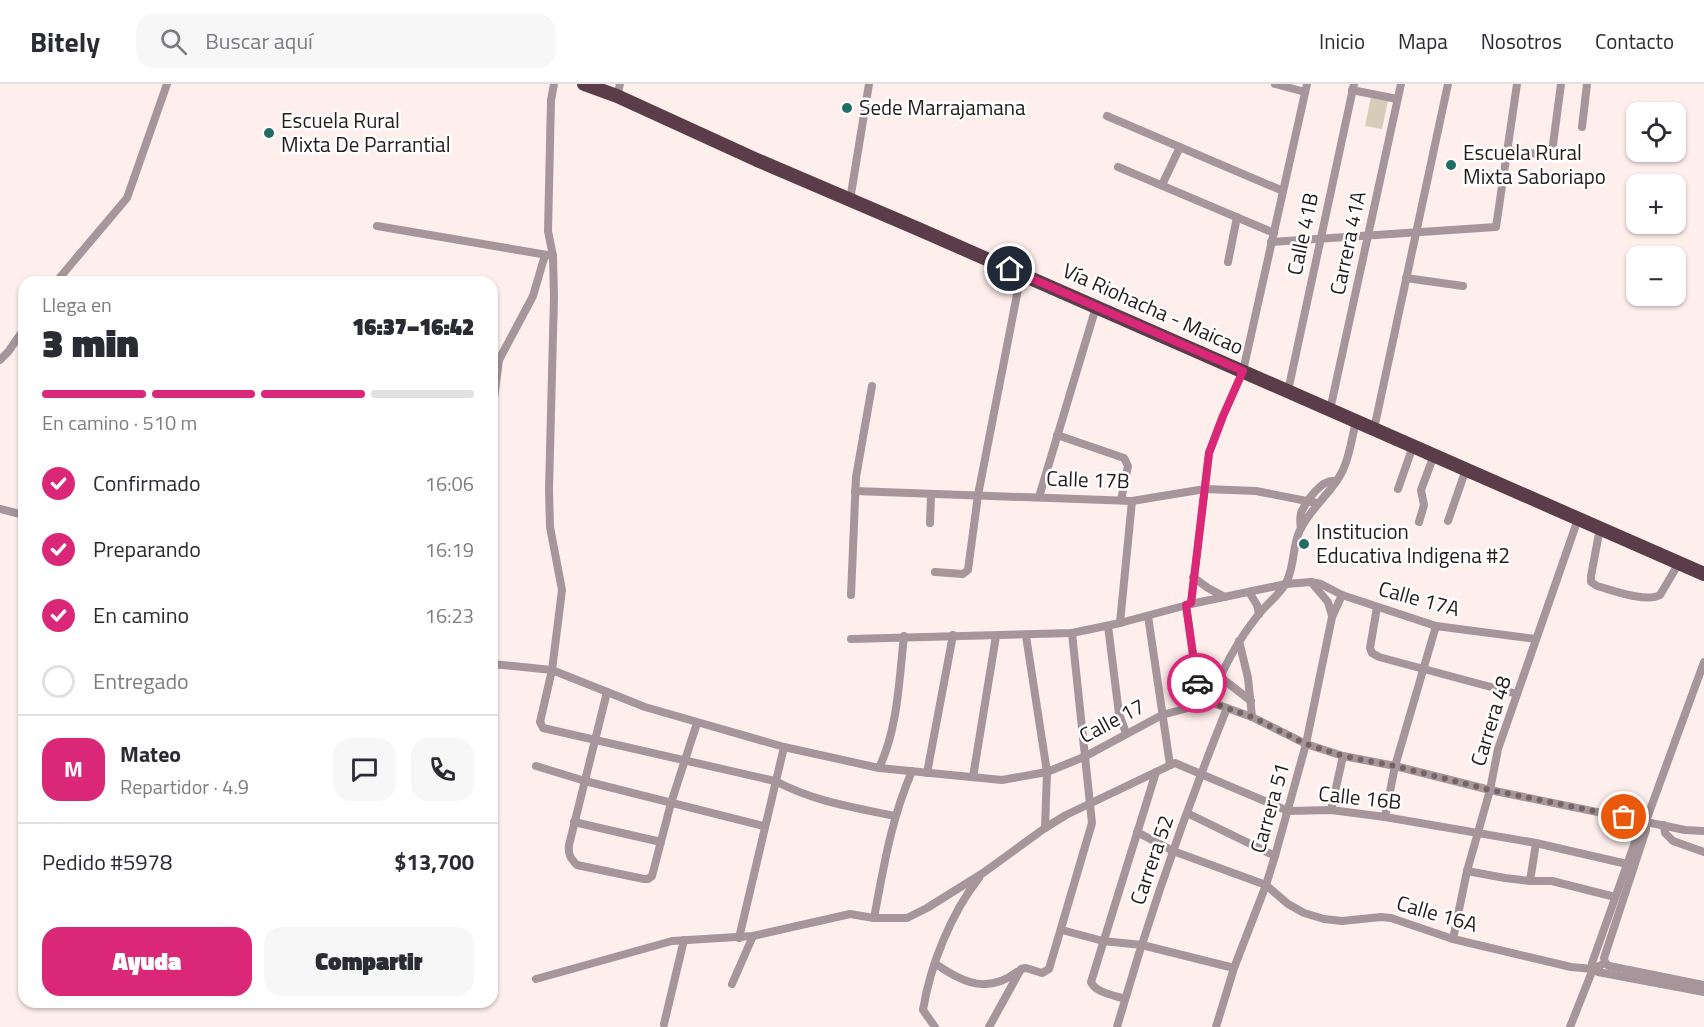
<!DOCTYPE html>
<html lang="es">
<meta charset="utf-8">
<style>
body{margin:0;font-family:"Titillium Web",sans-serif;background:#f7f7f7;color:#2b2b33;height:100vh;display:flex;flex-direction:column;font-size:22px;white-space:nowrap}
*{box-sizing:border-box;margin:0}
p{font-size:20px;color:#7c7c81}
.icon{flex:none;width:33px;height:33px;fill:none;stroke:currentColor;stroke-width:2;stroke-linecap:round;stroke-linejoin:round}
.map{position:relative;flex:1;overflow:hidden}
.drawer{position:absolute;left:18px;top:192px;width:480px;height:732px;display:flex;flex-direction:column;background:#fff;border-radius:18px;box-shadow:0 2px 4px #0004}
.drawer>*{flex:none}
.controls{position:absolute;left:1626px;top:18px;display:grid;gap:12px}
.controls a{display:grid;place-items:center;width:60px;height:60px;border-radius:12px;background:#fff;box-shadow:0 2px 4px #0004;font-size:30px}
.pin{position:absolute;display:grid;place-items:center;width:51px;height:51px;color:#fff;margin:-26px;border:3px solid #fff;border-radius:50%;box-shadow:0 2px 6px #0007}
.courier{position:absolute;display:grid;place-items:center;width:60px;height:60px;margin:-30px;border:4px solid #db2777;border-radius:50%;background:#fff;color:#222;box-shadow:0 2px 8px #0007}
.overview em{font-style:normal;font-weight:800}
.overview div{display:flex;flex-direction:column-reverse}
.overview{display:flex;align-items:center;justify-content:space-between;height:102px;padding:0 24px}
h1{font-size:39px;font-weight:800;line-height:45px}
.bar{display:grid;grid-template-columns:repeat(4,1fr);gap:9px 6px;align-content:center;height:72px;padding:0 24px}
.bar i{height:8px;border-radius:4px;background:#e1e1e2}
.bar .current{background:#db2777}
.bar p{grid-column:span 4}
.line{display:flex;align-items:center;gap:15px;padding:0 24px;border-top:2px solid #e1e1e2}
.line div{flex:1}
.round{display:grid;place-items:center;flex:none;width:63px;height:63px;border-radius:18px;background:#f7f7f7}
ol{padding:0 24px;list-style:none}
li{display:flex;align-items:center;gap:18px;height:66px}
li p{margin-inline-start:auto}
li .icon{padding:6px;border-radius:50%;background:#db2777;color:#fff;stroke-width:4}
li:last-child{color:#7c7c81}
li i{width:33px;height:33px;border:3px solid #e1e1e2;border-radius:50%}
.primary-button{display:flex;gap:12px;margin-top:auto;padding:12px 24px}
.primary-button a{flex:1;height:69px;border-radius:18px;background:#db2777;color:#fff;font-size:24px;font-weight:800;line-height:69px;text-align:center}
.primary-button a+a{background:#f7f7f7;color:#2b2b33}
header{display:flex;align-items:center;gap:36px;box-sizing:border-box;height:84px;padding:0 30px;background:#fff;border-bottom:2px solid #e1e1e2}
header strong{font-size:28px}
nav{display:flex;gap:33px;margin-inline-start:auto;font-size:21px}
.search{width:420px;height:54px;background:#f7f7f7;display:flex;align-items:center;gap:15px;box-sizing:border-box;padding:0 21px;border-radius:18px;color:#7c7c81;font-size:22px}
.map>svg:first-child{display:block}
.green{fill:#d6cdb8}
.lines{fill:none;stroke-linecap:round;stroke-linejoin:round}
.minor{stroke:#a6959b;stroke-width:8}
.trunk{stroke:#5a3d48;stroke-width:14}
.done{stroke:#716664;stroke-width:6;stroke-dasharray:0 10.8}
.route{stroke:#db2777;stroke-width:8}
.poi-dot{fill:#236c65;stroke:#fff;stroke-width:2}
.labels{text-anchor:middle;stroke-width:5;stroke-linejoin:round;paint-order:stroke}
.poi-label{font-size:21px;fill:#251c1b;stroke:#fff;text-anchor:start}
.street-label{font-size:21px;fill:#251c1b;stroke:#fff}
</style>
<header>
<strong>Bitely</strong>
<div class="search"><svg class="icon" aria-label="search" viewBox="0 0 24 24"><circle cx="10" cy="10" r="6"/><path d="M15 15l6 6"/></svg>Buscar aquí</div>
<nav><a>Inicio</a><a>Mapa</a><a>Nosotros</a><a>Contacto</a></nav>
</header>
<div class="map">
<svg width="1704" height="943" viewBox="0 0 1704 943">
<rect width="100%" height="100%" fill="#feeeec"/>
<path class="green" d="M1371 13 1388 17 1382 45 1365 42Z"/>
<g class="lines">
<g class="minor">
<path d="M554 0 551 16 548 147 553 172 554 213 549 405 550 443 562 506 552 586 540 638 543 644 775 697C816 718 851 723 895 732"/>
<path d="M1275 0 1305 8"/>
<path d="M1352 6 1397 15"/>
<path d="M617 12 620 0"/>
<path d="M1107 32 1283 107"/>
<path d="M1582 43 1587 0"/>
<path d="M1507 66 1545 71 1552 68 1561 0"/>
<path d="M1118 83 1274 149"/>
<path d="M1162 101 1180 63"/>
<path d="M850 116 869 0"/>
<path d="M377 142 553 172"/>
<path d="M1271 158 1496 143 1517 0"/>
<path d="M1228 178 1237 133"/>
<path d="M1406 194 1463 202"/>
<path d="M56 198 127 114 167 0"/>
<path d="M0 276 8 268 24 245"/>
<path d="M1288 307 1354 0"/>
<path d="M1330 326 1401 0"/>
<path d="M492 330 499 276 533 212 545 171"/>
<path d="M1374 345 1448 0"/>
<path d="M1057 351 1124 374 1128 382 1121 416"/>
<path d="M1398 405 1413 362"/>
<path d="M855 407 1132 417 1205 405 1256 407 1317 419"/>
<path d="M1039 413 1096 223"/>
<path d="M0 425 24 431"/>
<path d="M1448 437 1466 385"/>
<path d="M1419 438 1424 421 1421 406 1434 371"/>
<path d="M930 439 931 411"/>
<path d="M1301 444C1300 439 1300 434 1301 429 1306 417 1322 394 1336 397"/>
<path d="M1600 444 1591 492V498L1597 502C1612 506 1646 519 1660 511L1679 479"/>
<path d="M935 488 963 490 968 486 978 411 1021 190"/>
<path d="M1193 493 1208 504 1225 513"/>
<path d="M1311 498 1328 518 1332 532"/>
<path d="M1249 508 1257 521 1259 530"/>
<path d="M851 511 856 393 872 302"/>
<path d="M1191 520 1209 369 1223 332 1243 287 1307 0"/>
<path d="M1186 521 1200 621"/>
<path d="M1377 523 1370 564 1372 569 1379 573 1517 610"/>
<path d="M1148 532 1170 681"/>
<path d="M1120 539 1132 417"/>
<path d="M1108 542 1119 630 1126 649"/>
<path d="M1026 552 1047 688 1045 744"/>
<path d="M851 555 1072 549 1120 539 1191 520 1286 500 1311 498 1321 500 1342 511 1436 542 1536 555"/>
<path d="M1239 557 1248 594 1252 633"/>
<path d="M492 580 552 586 645 623 784 663 879 684 1002 696 1047 688 1084 673 1162 631 1210 618 1252 633 1306 660 1343 672 1395 682 1490 706 1685 746 1704 747"/>
<path d="M1219 592 1251 617"/>
<path d="M607 608 569 761C568 770 570 774 577 781L644 795H648L652 792 671 719 697 639"/>
<path d="M1210 618C1222 585 1237 557 1259 530 1267 520 1280 510 1286 499 1295 482 1292 462 1300 446 1311 423 1333 408 1343 386 1350 371 1352 353 1356 337"/>
<path d="M536 682 585 697 764 742"/>
<path d="M879 684C898 644 899 596 904 552"/>
<path d="M927 689 953 551"/>
<path d="M973 693 996 552"/>
<path d="M1331 726 1343 672"/>
<path d="M1187 729 1275 772"/>
<path d="M1385 733 1395 682 1436 542"/>
<path d="M574 738 661 758"/>
<path d="M1664 741 1665 749 1673 757 1704 768"/>
<path d="M1137 748 1173 767 1266 801 1288 820 1304 829 1324 835 1342 837 1381 833 1391 834 1453 855 1571 883 1593 885 1605 879"/>
<path d="M1467 787 1505 794 1530 797H1552L1615 813"/>
<path d="M1530 797 1536 759"/>
<path d="M874 834C884 781 891 736 912 687"/>
<path d="M1062 846 1103 857 1142 861 1234 884"/>
<path d="M739 854 784 663"/>
<path d="M1453 855 1467 787 1490 706 1498 665 1578 435"/>
<path d="M1605 879 1604 874 1646 746V737L1704 578"/>
<path d="M1605 879 1609 882 1704 901"/>
<path d="M936 880C963 899 988 910 1017 888"/>
<path d="M1593 885 1598 888 1704 908"/>
<path d="M536 895 672 857 753 852 850 830 874 834H907L927 824 983 789 1045 744 1066 731 1175 679 1288 727 1331 726 1385 733 1536 759 1627 780"/>
<path d="M732 900 753 852"/>
<path d="M1125 915C1114 911 1096 909 1091 898L1156 688"/>
<path d="M664 940 684 856"/>
<path d="M935 943 923 926C930 882 951 829 979 794"/>
<path d="M989 943 1021 885 1026 884 1042 889 1049 885 1092 739 1072 549"/>
<path d="M1117 943C1148 835 1185 728 1227 624"/>
<path d="M1216 943 1234 884 1266 801 1275 772 1306 660 1332 533 1342 511"/>
<path d="M1570 943 1593 885 1592 879 1640 744 1646 737"/>
</g>
<path class="trunk" d="M584 0 617 12 757 76 916 144 1704 490"/>
</g>
<g class="lines">
<path class="done" d="M1197 599 1200 621 1210 618 1252 633 1306 660 1343 672 1395 682 1490 706 1624 733"/>
<path class="route" d="M1010 185 1243 287 1223 332 1209 369 1191 519 1186 521 1197 599"/>
</g>
<g class="poi-dot">
<circle cx="847" cy="24" r="6"/>
<circle cx="269" cy="49" r="6"/>
<circle cx="1451" cy="81" r="6"/>
<circle cx="1304" cy="460" r="6"/>
</g>
<g class="labels">
<g class="poi-label">
<text x="859" y="31">Sede Marrajamana</text>
<text x="281" y="44">Escuela Rural<tspan x="281" dy="24">Mixta De Parrantial</tspan></text>
<text x="1463" y="76">Escuela Rural<tspan x="1463" dy="24">Mixta Saboriapo</tspan></text>
<text x="1316" y="455">Institucion<tspan x="1316" dy="24">Educativa Indigena #2</tspan></text>
</g>
<g class="street-label">
<text transform="translate(1303 150) rotate(-78)" y="7">Calle 41B</text>
<text transform="translate(1348 159) rotate(-78)" y="7">Carrera 41A</text>
<text transform="translate(1153 225) rotate(24)" y="7">Vía Riohacha - Maicao</text>
<text transform="translate(1088 396) rotate(2)" y="7">Calle 17B</text>
<text transform="translate(1419 515) rotate(15)" y="7">Calle 17A</text>
<text transform="translate(1112 637) rotate(-28)" y="7">Calle 17</text>
<text transform="translate(1491 637) rotate(-73)" y="7">Carrera 48</text>
<text transform="translate(1360 714) rotate(6)" y="7">Calle 16B</text>
<text transform="translate(1270 724) rotate(-74)" y="7">Carrera 51</text>
<text transform="translate(1152 776) rotate(-71)" y="7">Carrera 52</text>
<text transform="translate(1437 830) rotate(16)" y="7">Calle 16A</text>
</g>
</g>
</svg>
<div class="controls">
<a><svg class="icon" aria-label="locate" viewBox="0 0 24 24"><circle cx="12" cy="12" r="6"/><path d="M12 2v4M12 18v4M2 12h4M18 12h4"/></svg></a>
<a>+</a>
<a>−</a>
</div>
<div class="pin" style="left:1624px;top:733px;background:#ea580c"><svg class="icon" aria-label="bag" viewBox="0 0 24 24"><path d="M5 8h14l-1 12H6zM9 8a3 3 0 0 1 6 0"/></svg></div>
<div class="pin" style="left:1010px;top:185px;background:#1f2937"><svg class="icon" aria-label="home" viewBox="0 0 24 24"><path d="M3 11l9-7 9 7M6 9v11h12V9"/></svg></div>
<div class="courier" style="left:1197px;top:599px"><svg class="icon" aria-label="car" viewBox="0 0 24 24"><path d="M5 17H2v-5l4-1 3-4h7l3 4 3 1v5h-3M9 17h6M6 11h13"/><circle cx="7" cy="17" r="2"/><circle cx="17" cy="17" r="2"/></svg></div>
<section class="drawer">
<div class="overview"><div><h1>3 min</h1><p>Llega en</p></div><em>16:37–16:42</em></div>
<div class="bar"><i class="current"></i><i class="current"></i><i class="current"></i><i></i><p>En camino · 510 m</p></div>
<ol>
<li><svg class="icon" aria-label="check" viewBox="0 0 24 24"><path d="M5 12l5 5 9-10"/></svg>Confirmado<p>16:06</p></li>
<li><svg class="icon" aria-label="check" viewBox="0 0 24 24"><path d="M5 12l5 5 9-10"/></svg>Preparando<p>16:19</p></li>
<li><svg class="icon" aria-label="check" viewBox="0 0 24 24"><path d="M5 12l5 5 9-10"/></svg>En camino<p>16:23</p></li>
<li><i></i>Entregado</li>
</ol>
<div class="line" style="height:108px"><b class="round" style="background:#db2777;color:#fff">M</b><div><b>Mateo</b><p>Repartidor · 4.9</p></div><a class="round"><svg class="icon" aria-label="chat" viewBox="0 0 24 24"><path d="M4 5h16v11H9l-5 4z"/></svg></a><a class="round"><svg class="icon" aria-label="phone" viewBox="0 0 24 24"><path d="M5 4h4l2 5-3 2q2 4 5 5l2-3 5 2v4C11 20 4 13 5 4z"/></svg></a></div>
<div class="line" style="height:78px"><div>Pedido #5978</div><b>$13,700</b></div>
<div class="primary-button"><a>Ayuda</a><a>Compartir</a></div>
</section>
</div>
